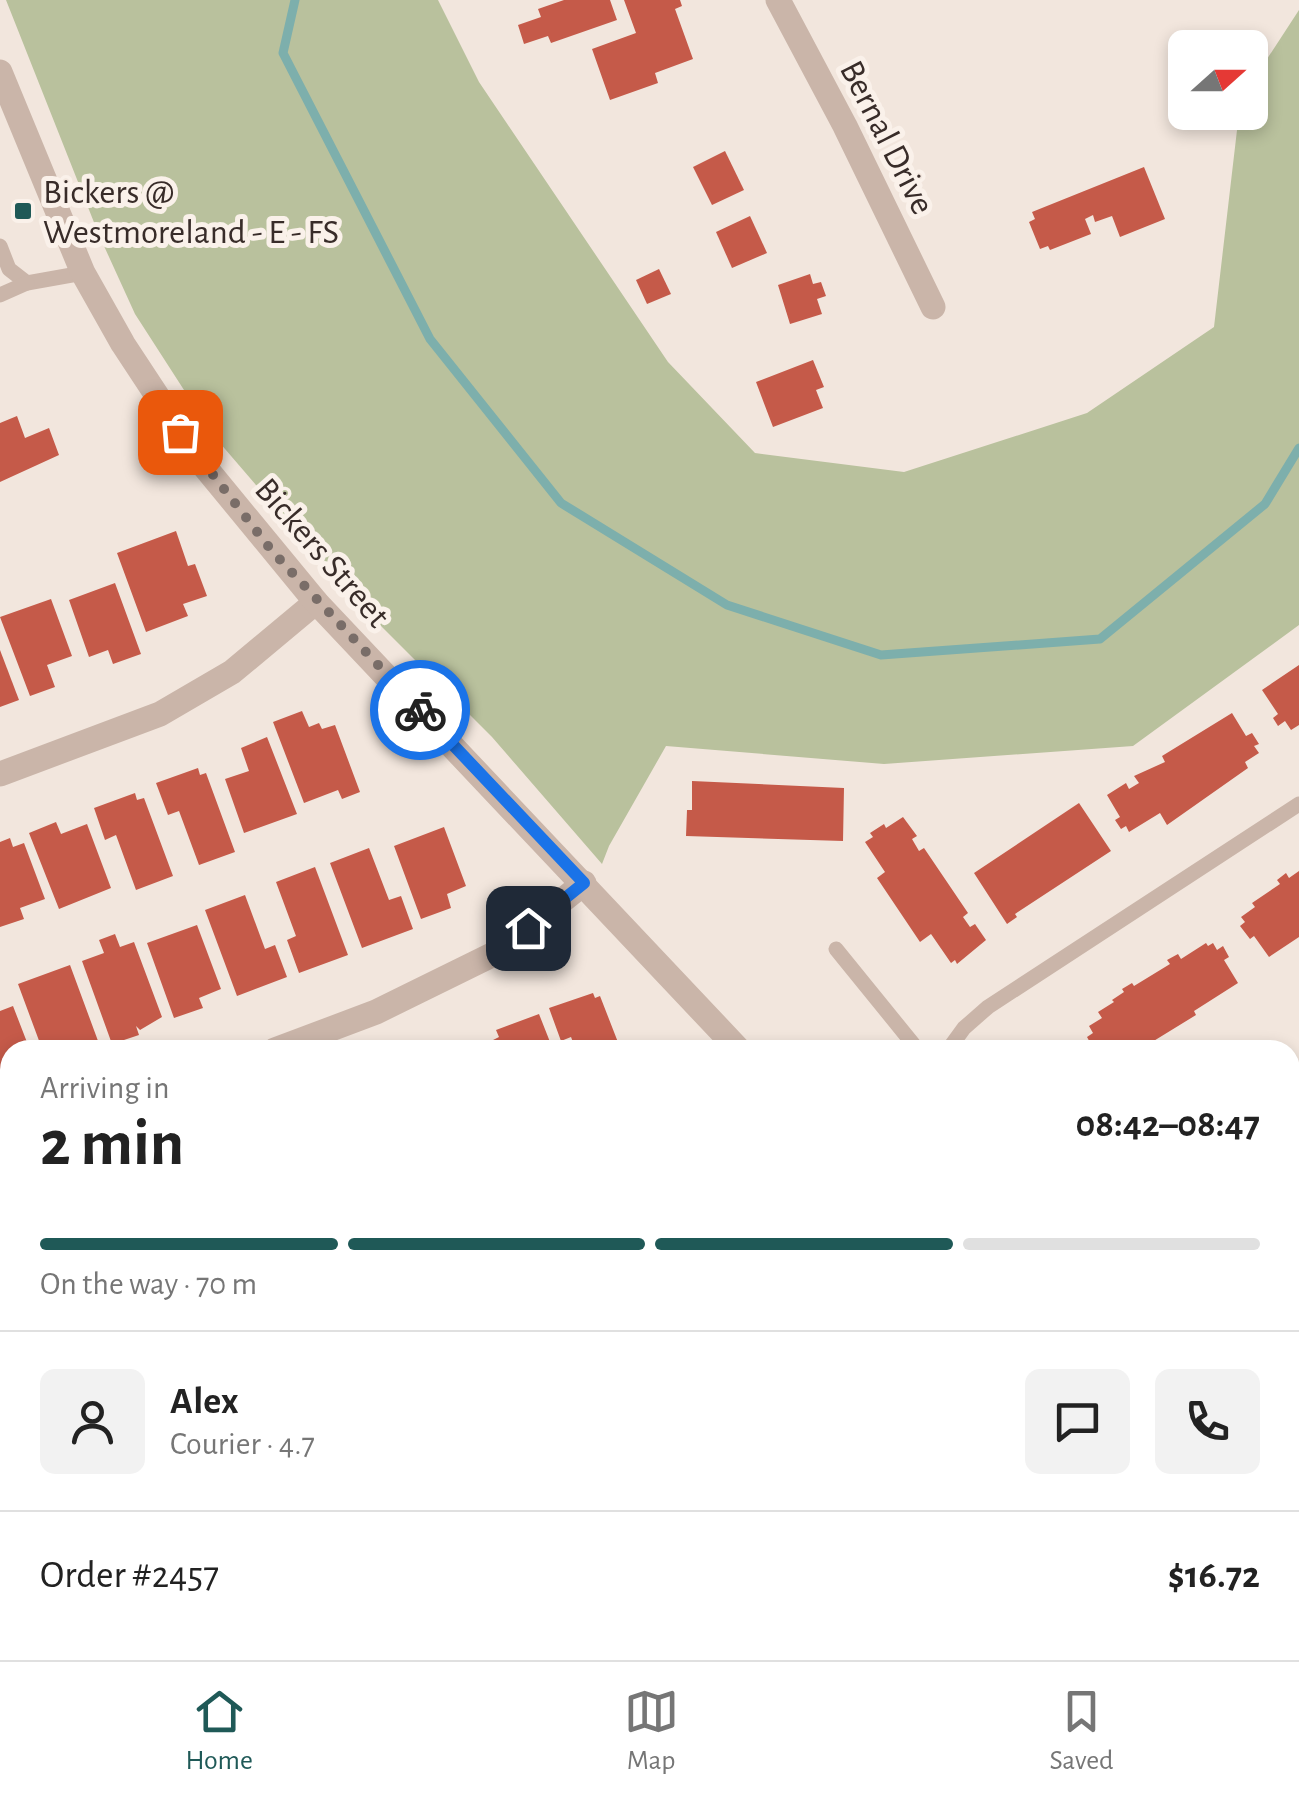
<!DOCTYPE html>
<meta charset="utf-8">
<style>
body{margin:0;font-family:"Alegreya Sans",sans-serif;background:#f2f2f2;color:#222;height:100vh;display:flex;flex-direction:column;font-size:38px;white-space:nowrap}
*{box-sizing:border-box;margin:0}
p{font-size:32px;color:#767676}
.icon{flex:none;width:55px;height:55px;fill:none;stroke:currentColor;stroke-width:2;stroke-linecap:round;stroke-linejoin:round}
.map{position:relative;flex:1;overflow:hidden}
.panel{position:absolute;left:0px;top:1040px;width:1300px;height:620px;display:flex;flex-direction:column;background:#fff;border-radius:30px 30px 0 0;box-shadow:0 5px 15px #0003}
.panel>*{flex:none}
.needle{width:65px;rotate:69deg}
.buttons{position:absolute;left:1168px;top:30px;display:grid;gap:20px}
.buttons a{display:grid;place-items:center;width:100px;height:100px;border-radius:15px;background:#fff;box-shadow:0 5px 15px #0003;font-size:50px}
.pin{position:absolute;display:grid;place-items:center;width:85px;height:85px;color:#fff;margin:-42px;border-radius:20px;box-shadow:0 5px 15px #0006}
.courier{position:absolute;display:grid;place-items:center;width:100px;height:100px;margin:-50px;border:8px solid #1a73e8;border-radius:50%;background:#fff;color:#222;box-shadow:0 2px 12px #0007}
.overview em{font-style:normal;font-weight:700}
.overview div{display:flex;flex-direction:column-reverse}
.overview{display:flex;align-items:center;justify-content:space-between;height:170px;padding:0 40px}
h1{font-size:65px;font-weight:700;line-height:75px}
.bar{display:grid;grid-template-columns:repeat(4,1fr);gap:15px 10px;align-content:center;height:120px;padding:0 40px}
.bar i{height:12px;border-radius:8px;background:#e0e0e0}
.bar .on{background:#1f5957}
.bar p{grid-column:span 4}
.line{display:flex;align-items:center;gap:25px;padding:0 40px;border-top:2px solid #e0e0e0}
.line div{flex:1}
.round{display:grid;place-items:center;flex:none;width:105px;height:105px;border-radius:15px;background:#f2f2f2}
.tab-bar{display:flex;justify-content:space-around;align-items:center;height:140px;border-top:2px solid #e0e0e0;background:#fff;font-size:28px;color:#767676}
.tab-bar a{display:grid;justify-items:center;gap:5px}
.tab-bar .on{color:#1f5957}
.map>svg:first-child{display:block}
.green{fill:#b9c19d}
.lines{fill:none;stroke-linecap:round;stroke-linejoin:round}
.stream{stroke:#7dafac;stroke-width:9}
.building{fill:#c55a49}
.service{stroke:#cab5a9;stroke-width:15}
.minor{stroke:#cab5a9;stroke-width:25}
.tertiary{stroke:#cab5a9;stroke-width:25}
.done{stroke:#796d68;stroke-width:10;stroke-dasharray:0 18}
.route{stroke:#1a73e8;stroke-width:12}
.poi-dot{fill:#1f5957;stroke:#faf1ea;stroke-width:4}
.labels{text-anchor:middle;stroke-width:10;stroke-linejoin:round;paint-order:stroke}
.street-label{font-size:35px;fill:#382c29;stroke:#faf1ea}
.poi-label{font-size:35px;fill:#382c29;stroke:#faf1ea;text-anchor:start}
</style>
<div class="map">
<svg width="1299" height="1660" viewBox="0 0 1299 1660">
<rect width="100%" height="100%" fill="#f2e6dd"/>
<g class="green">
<path d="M6 0H438L479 82 668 362 755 453 904 472 1087 413 1214 327 1239 113 1250 112V85L1299 10V625L1133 746 884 764 666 746 609 846 602 864 492 737 353 598 213 435 135 314 99 235Z"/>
<path d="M432 1650H511L504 1660H428Z"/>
<path d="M819 1650H875L876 1660H819Z"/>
</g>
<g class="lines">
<path class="stream" d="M295 0 283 53 430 339 561 503 727 605 881 655 1100 639 1265 504 1299 448"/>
</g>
<g class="building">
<path d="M564 0H610L617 20 551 43 548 36 524 44 518 25 541 17 538 9Z"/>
<path d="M624 0H680L682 6 675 9 693 59 655 73 658 83 610 100 592 49 636 33Z"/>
<path d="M725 151 744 190 712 205 693 167Z"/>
<path d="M1144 167 1165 219 1120 237 1112 216 1095 222 1093 215 1085 219 1091 234 1050 250 1048 246 1040 249 1029 222 1035 219 1032 212Z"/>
<path d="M750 216 767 253 732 268 716 232Z"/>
<path d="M659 269 671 294 647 304 636 280Z"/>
<path d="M810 274 813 284 821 282 826 296 817 299 822 314 790 324 778 285Z"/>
<path d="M813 360 824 387 816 390 823 408 773 427 756 382Z"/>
<path d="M17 416 25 438 49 428 59 455 0 482V423Z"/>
<path d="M176 531 188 566 195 564 207 596 183 604 188 616 146 632 117 553Z"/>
<path d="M115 583 141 654 113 664 108 650 89 657 69 600Z"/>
<path d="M51 599 72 656 47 665 55 687 30 696 0 617Z"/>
<path d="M0 650 19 700 0 707Z"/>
<path d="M1299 665V725L1291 730 1285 721 1278 726 1273 718 1278 714 1262 690Z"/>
<path d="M302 711 309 727 319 723 322 729 335 725 360 792 342 799 338 790 304 803 273 722Z"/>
<path d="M1232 713 1246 736 1252 733 1259 744 1254 746 1259 753 1245 762 1248 768 1167 825 1160 813 1129 832 1126 826 1121 829 1115 820 1120 817 1107 795 1126 783 1129 789 1139 783 1134 776 1165 762 1162 756Z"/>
<path d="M267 737 297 814 244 833 225 779 249 771 241 748Z"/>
<path d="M198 768 200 775 206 773 235 852 199 865 179 811 168 815 156 783Z"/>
<path d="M692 781 844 788 843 841 686 836 687 810H692Z"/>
<path d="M135 793 137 800 144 798 173 876 136 890 116 835 105 840 94 808Z"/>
<path d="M1079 803 1111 851 1015 914 1017 917 1007 924 974 873Z"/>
<path d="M903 817 917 836 912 839 919 851 924 848 968 913 963 917 970 927 975 924 986 940 957 964 955 960 951 963 931 934 920 942 877 878 885 872 865 842 873 837 870 833 884 824 886 828Z"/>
<path d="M56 822 61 834 87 824 111 888 59 909 29 833Z"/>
<path d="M444 827 466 886 447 894 451 908 421 919 394 846Z"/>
<path d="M10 838 13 847 24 843 45 899 20 908 24 919 0 927V842Z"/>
<path d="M369 848 389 900 401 896 413 929 362 948 330 863Z"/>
<path d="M315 867 348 955 299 973 287 940 296 936 276 882Z"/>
<path d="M1299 871V937L1269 957 1254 936 1250 939 1240 926 1245 922 1241 917 1255 907 1252 903 1280 884 1277 880 1286 873 1289 878Z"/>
<path d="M245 895 265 949 275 945 287 977 237 996 205 910Z"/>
<path d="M197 925 221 989 199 998 203 1008 174 1018 147 943Z"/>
<path d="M115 934 120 947 134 942 162 1017 140 1030 136 1026 139 1035 112 1044 82 961 104 953 99 940Z"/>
<path d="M1206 943 1208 946 1213 943 1217 950 1223 946 1229 957 1224 960 1238 983 1194 1011 1196 1015 1139 1050H1103L1099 1044 1093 1048 1087 1037 1093 1033 1089 1026 1102 1018 1098 1012 1114 1002 1112 1000 1124 992 1122 989 1132 983 1134 986 1170 964 1167 960 1178 954 1181 959Z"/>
<path d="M70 965 101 1049 98 1050H71L69 1044 53 1050 50 1042 41 1046 18 984Z"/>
<path d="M593 993 595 998 600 996 621 1050H576L571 1037 561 1041 549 1008Z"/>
<path d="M13 1006 30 1050H10V1083L0 1087V1011Z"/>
<path d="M539 1014 552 1047 542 1050H497L493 1040 499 1037 496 1030Z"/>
<path d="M0 1286 10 1310 0 1313Z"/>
<path d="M6 1375 10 1387V1437L0 1440V1377Z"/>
<path d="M3 1543 5 1547 10 1545V1606L1 1609 0 1545Z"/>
<rect x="1290" y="1605" width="9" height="26"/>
<path d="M1290 1640 1299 1641V1660H1285Z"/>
<path d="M0 1647 89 1654V1660H0Z"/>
<path d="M316 1650H374L377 1660H320Z"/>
<path d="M639 1650H696L700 1660H643Z"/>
</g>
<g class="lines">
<g class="service">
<path d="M0 246 9 269 27 283 83 273"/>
<path d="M0 295 27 283"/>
<path d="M836 949 918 1050"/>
<path d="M948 1050 964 1028 988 1007 1299 804"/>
<path d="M1290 1190 1299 1193"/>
<path d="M0 1489 10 1486"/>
<path d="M252 1650 256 1660"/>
<path d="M775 1650 778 1660"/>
<path d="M1183 1650 1185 1660"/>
<path d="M1050 1659 1106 1650"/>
</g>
<g class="minor">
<path d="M778 0 845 126 933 307"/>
<path d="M0 774 160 714 232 672 316 602"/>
<path d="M275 1050 376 1012 500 951 584 883"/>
<path d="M0 1155 10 1151"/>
</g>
<g class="tertiary">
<path d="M0 72 83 273 123 344 200 461 316 602 739 1050"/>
<path d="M1048 1650 1051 1660"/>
</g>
</g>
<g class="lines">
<path class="done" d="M180 432 272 551 420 710"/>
<path class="route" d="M420 710 584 883 528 928"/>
</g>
<rect class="poi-dot" x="13" y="201" width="20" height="20" rx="5"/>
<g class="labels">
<g class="street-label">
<text transform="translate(888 137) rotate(63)" y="12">Bernal Drive</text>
<text transform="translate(323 552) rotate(49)" y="12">Bickers Street</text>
</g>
<g class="poi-label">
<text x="43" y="203">Bickers @<tspan x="43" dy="40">Westmoreland - E - FS</tspan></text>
</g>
</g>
</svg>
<div class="buttons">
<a><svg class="needle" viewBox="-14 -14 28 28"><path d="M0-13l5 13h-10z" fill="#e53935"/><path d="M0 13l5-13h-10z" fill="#767676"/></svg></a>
</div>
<div class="pin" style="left:180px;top:432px;background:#ea580c"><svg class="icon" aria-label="bag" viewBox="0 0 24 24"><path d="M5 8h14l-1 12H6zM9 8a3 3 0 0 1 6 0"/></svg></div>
<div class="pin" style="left:528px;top:928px;background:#1f2937"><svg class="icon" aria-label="home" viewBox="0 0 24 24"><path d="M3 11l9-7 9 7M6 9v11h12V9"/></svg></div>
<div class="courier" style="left:420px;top:710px"><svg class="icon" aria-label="bike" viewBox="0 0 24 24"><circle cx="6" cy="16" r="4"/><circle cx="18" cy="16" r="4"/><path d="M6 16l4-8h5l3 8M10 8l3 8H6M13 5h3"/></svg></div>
<section class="panel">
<div class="overview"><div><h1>2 min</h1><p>Arriving in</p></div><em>08:42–08:47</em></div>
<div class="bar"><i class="on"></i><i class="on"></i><i class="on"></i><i></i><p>On the way · 70 m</p></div>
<div class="line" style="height:180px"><a class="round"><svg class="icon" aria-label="person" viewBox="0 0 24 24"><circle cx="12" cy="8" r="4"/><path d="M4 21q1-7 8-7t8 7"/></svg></a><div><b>Alex</b><p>Courier · 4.7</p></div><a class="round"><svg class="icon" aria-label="chat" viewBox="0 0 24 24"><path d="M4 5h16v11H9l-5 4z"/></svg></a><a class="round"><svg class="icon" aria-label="phone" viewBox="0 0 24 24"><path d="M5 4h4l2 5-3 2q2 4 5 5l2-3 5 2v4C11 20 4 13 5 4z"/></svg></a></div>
<div class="line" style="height:130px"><div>Order #2457</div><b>$16.72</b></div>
</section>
</div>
<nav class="tab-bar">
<a class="on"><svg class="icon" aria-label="home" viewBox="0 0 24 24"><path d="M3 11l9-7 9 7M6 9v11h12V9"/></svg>Home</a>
<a><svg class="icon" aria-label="map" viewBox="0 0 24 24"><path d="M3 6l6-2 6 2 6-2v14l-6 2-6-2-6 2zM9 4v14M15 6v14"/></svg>Map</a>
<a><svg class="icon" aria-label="saved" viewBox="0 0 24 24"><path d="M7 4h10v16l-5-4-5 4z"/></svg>Saved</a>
</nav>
